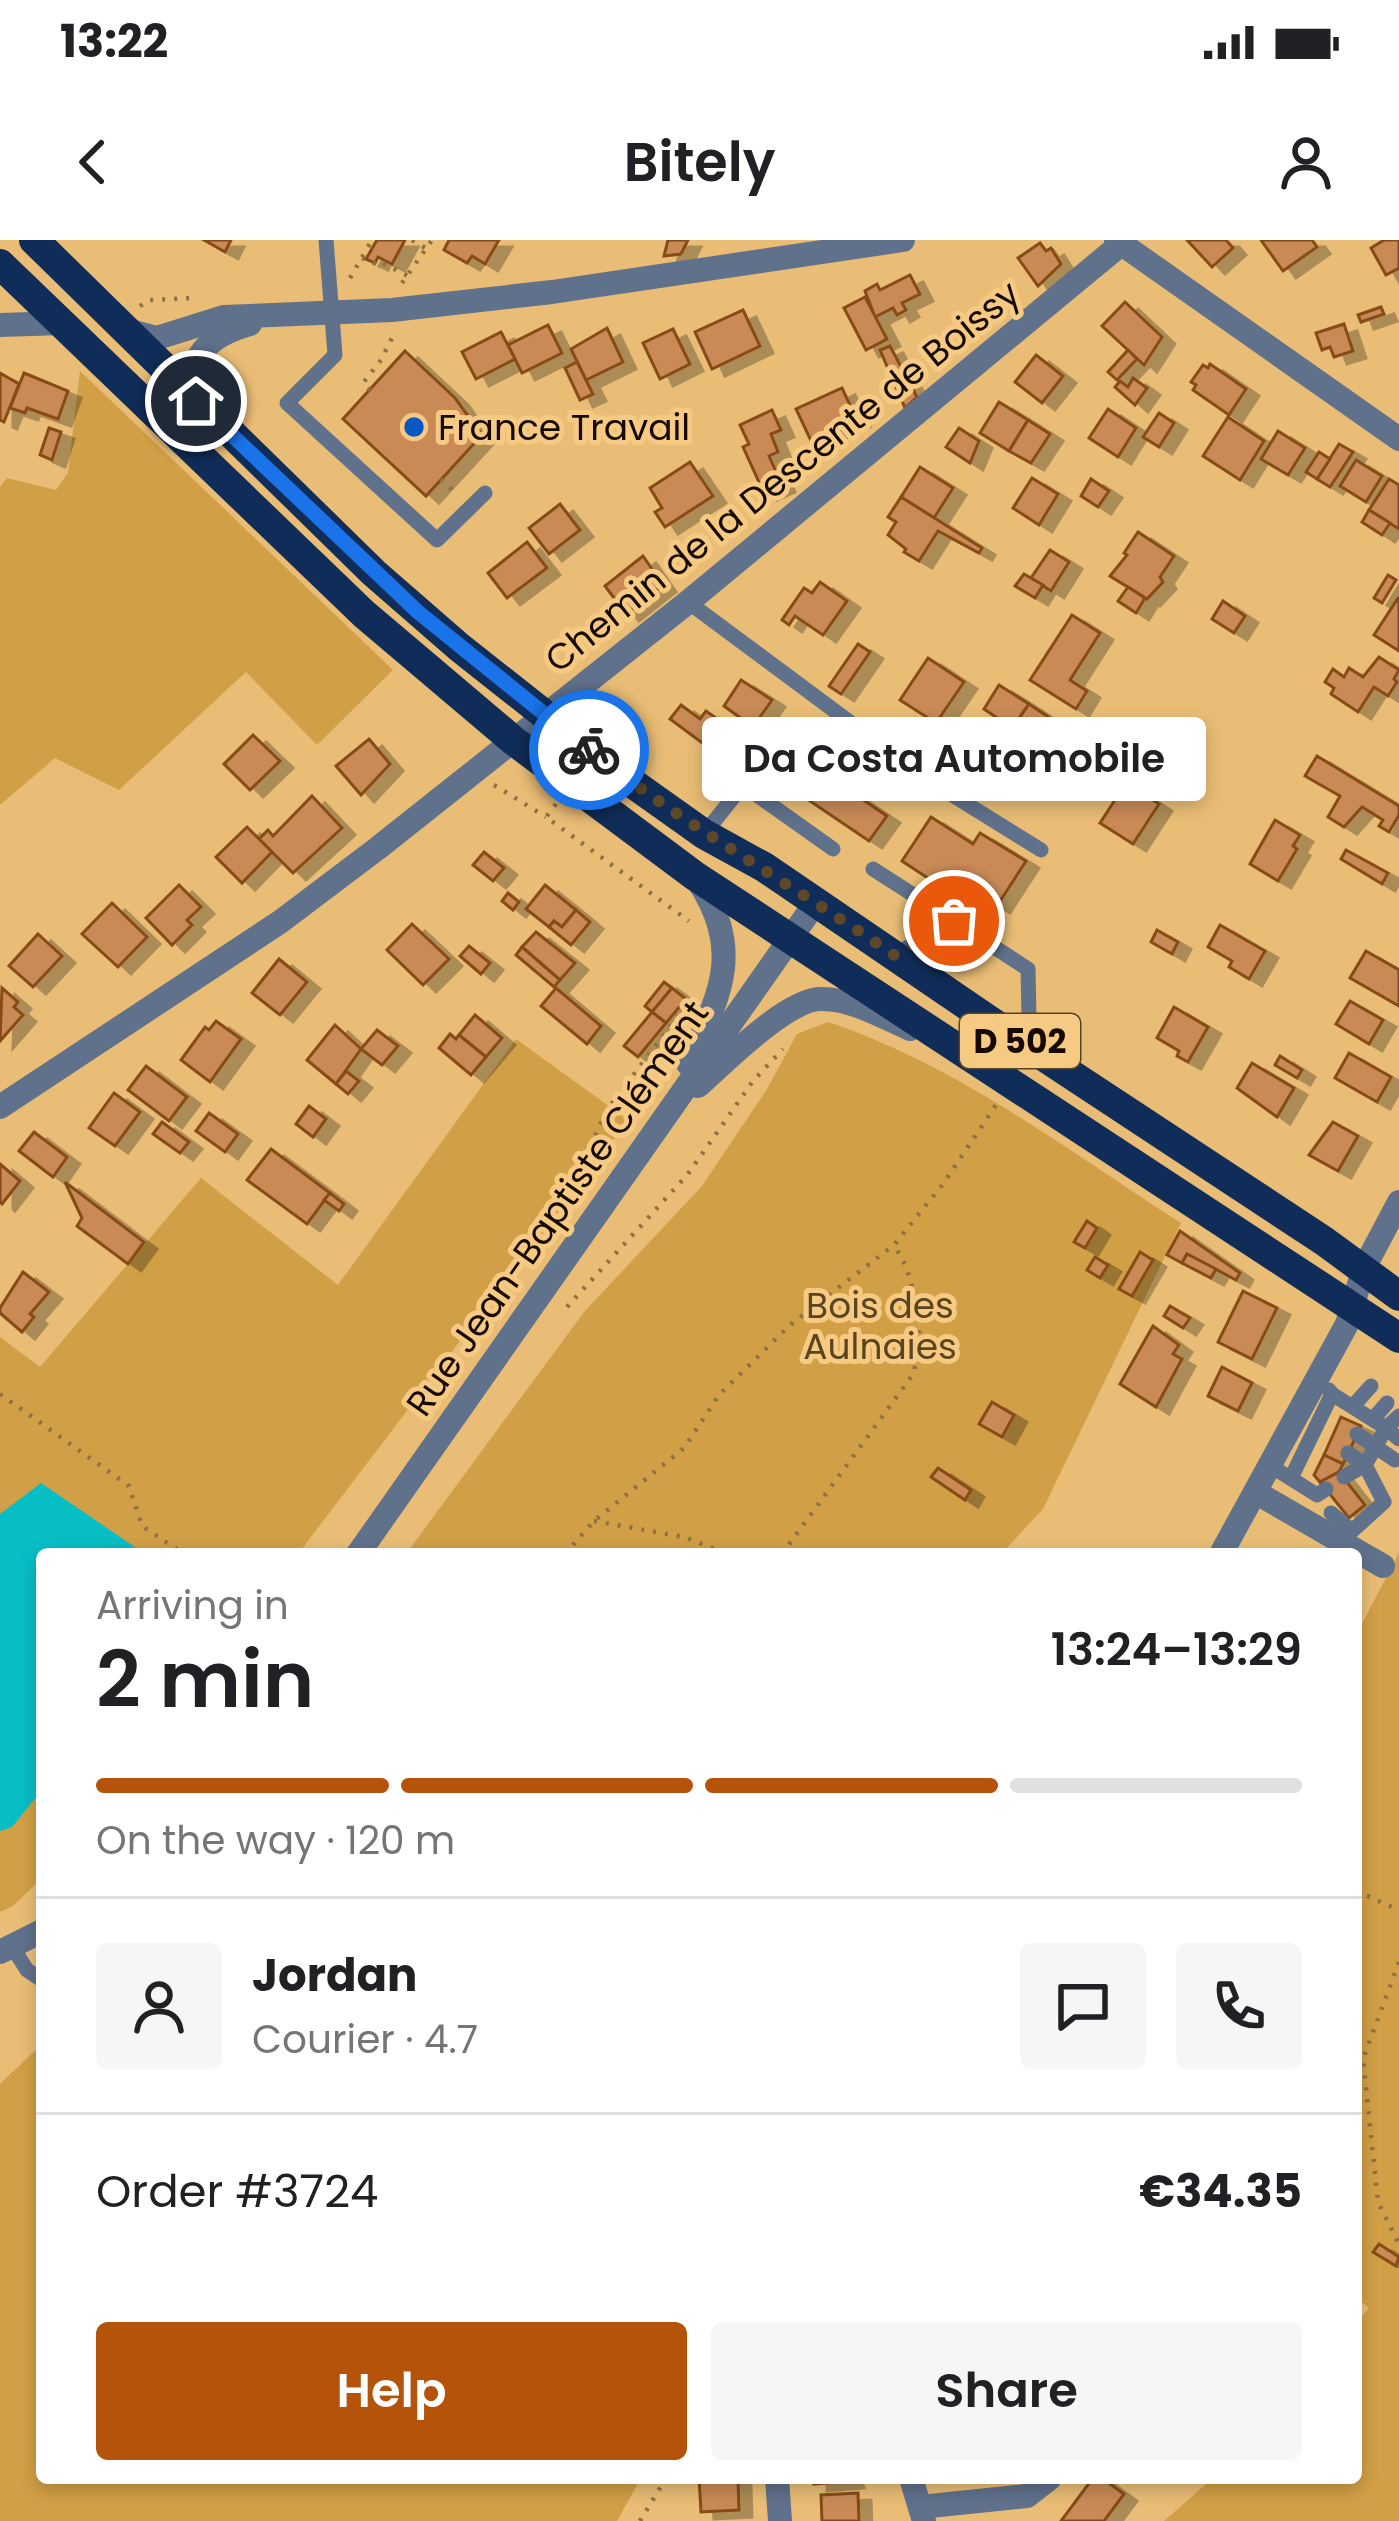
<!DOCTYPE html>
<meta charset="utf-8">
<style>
body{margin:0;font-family:Poppins,sans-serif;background:#f6f6f6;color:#202124;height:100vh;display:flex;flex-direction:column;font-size:45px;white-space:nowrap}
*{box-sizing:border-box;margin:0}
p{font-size:39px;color:#757577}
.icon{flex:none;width:66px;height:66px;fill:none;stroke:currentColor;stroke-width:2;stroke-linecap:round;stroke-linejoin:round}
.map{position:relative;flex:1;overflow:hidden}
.details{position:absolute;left:36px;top:1308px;width:1326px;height:936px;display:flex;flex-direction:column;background:#fff;border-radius:12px;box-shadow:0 6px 18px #0003}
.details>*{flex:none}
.pin{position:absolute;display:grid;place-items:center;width:102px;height:102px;color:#fff;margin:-51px;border:6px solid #fff;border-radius:50%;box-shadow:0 3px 12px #0007}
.courier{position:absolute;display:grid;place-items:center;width:120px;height:120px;margin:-60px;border:9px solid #1a73e8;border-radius:50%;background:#fff;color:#222;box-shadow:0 3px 15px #0007}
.bubble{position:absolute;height:84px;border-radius:12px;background:#fff;box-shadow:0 6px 18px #0003;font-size:39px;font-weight:600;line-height:84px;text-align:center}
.head em{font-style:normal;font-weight:600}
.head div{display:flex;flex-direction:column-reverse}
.head{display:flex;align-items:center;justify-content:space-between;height:204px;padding:0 60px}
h1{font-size:78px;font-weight:600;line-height:90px}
.bar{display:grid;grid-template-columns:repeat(4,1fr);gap:18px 12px;align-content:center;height:144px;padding:0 60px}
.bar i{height:15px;border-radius:9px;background:#e0e0e0}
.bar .selected{background:#b45309}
.bar p{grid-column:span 4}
.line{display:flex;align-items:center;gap:30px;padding:0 60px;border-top:3px solid #e0e0e0}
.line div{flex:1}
.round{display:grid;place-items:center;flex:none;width:126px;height:126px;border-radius:12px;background:#f6f6f6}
.button{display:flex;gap:24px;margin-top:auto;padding:24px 60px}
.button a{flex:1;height:138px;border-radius:12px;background:#b45309;color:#fff;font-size:48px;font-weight:600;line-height:138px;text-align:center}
.button a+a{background:#f6f6f6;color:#202124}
.status{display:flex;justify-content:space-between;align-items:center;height:84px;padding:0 60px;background:#fff;direction:ltr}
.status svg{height:33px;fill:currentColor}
header{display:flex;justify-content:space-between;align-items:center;height:156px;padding:0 60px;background:#fff;font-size:54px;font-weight:600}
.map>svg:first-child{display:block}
.green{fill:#d19f46}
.water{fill:#08bec5}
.building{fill:#c98a56;stroke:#864c13;stroke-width:3;filter:url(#shadow)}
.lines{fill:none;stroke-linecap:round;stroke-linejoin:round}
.path{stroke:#8f7043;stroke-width:4.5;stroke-dasharray:3 9;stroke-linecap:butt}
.lane{stroke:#60718c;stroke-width:15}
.street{stroke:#60718c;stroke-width:24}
.primary{stroke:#102d59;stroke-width:30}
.done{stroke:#5f4829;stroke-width:12;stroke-dasharray:0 21.6}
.route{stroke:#1a73e8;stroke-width:15}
.poi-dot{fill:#0957c1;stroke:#f6ca82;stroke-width:4.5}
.labels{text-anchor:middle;stroke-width:10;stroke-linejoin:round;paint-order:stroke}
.shield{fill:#f6ca82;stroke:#584327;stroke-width:3}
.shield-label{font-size:33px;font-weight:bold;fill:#150900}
.poi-label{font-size:36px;fill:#150900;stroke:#f6ca82;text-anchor:start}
.street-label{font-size:36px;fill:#150900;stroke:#f6ca82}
.park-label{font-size:36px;fill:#5a451f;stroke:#f6ca82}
</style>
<div class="status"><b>13:22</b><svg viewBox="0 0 49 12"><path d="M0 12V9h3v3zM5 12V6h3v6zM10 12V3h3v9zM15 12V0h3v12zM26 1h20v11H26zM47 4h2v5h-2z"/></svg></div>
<header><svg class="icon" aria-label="back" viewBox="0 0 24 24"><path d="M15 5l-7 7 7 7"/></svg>Bitely<svg class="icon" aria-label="person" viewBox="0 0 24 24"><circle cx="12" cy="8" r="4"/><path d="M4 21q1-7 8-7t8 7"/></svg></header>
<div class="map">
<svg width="1399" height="2281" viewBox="0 0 1399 2281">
<defs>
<filter id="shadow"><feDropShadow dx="13" dy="7" stdDeviation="0" flood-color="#0004"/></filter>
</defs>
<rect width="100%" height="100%" fill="#e9bd75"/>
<g class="green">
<path d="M80 131 393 430 317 505 246 432 119 550 55 518 0 565V247L7 238 56 250 68 233Z"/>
<path d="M828 782C957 825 1067 910 1181 983L1043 1269 1001 1314H406L584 1072 702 946 767 849 797 794Z"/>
<path d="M516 799 628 880 298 1314H42V1638L13 1666 0 1672V1097L40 1127 201 938 338 1045Z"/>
<path d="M1399 1313V2281H1164L1213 2238H1356V2084L1369 2068 1356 2057V1395Z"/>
<path d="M42 1804V2238H641L617 2281H0V1844Z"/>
</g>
<path class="water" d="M41 1243 145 1314H42V1550L12 1587 0 1591V1274Z"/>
<g class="building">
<path d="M204 0H231L225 12Z"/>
<path d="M377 0H405L392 24 378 17 375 23 366 19Z"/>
<path d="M449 0H499L485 24 472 16 467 23 444 10Z"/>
<path d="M668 0H688L681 14 664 16Z"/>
<path d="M1187 0H1226L1233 8 1212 27Z"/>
<path d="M1261 0H1312L1317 7 1283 31Z"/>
<path d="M1384 0H1399V28L1386 35 1371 8Z"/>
<path d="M1040 3 1046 11 1051 8 1061 24 1038 46 1018 18Z"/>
<path d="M910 35 920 54 902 63 906 70 897 75 893 68 875 77 865 51 877 44 880 50Z"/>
<path d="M865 57 887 99 866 110 844 68Z"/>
<path d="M1125 62 1162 97 1144 125 1102 86Z"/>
<path d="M1381 67 1384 74 1361 82 1358 75Z"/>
<path d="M743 70 760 106 712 129 695 92Z"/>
<path d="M1344 84 1353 111 1334 117 1330 107 1322 110 1316 93Z"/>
<path d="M548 85 562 113 522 133 508 105Z"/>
<path d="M607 88 623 122 586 140 571 109Z"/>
<path d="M673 89 690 124 660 139 643 103Z"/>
<path d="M501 92 515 119 476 139 462 112Z"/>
<path d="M890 106 917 157 905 168 880 110Z"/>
<path d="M1128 110 1137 119 1117 140 1108 132Z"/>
<path d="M405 111 455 158 482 195 426 256 343 179Z"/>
<path d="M1036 115 1063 136 1042 163 1015 142Z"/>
<path d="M577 122 593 154 580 160 565 128Z"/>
<path d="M1210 124 1246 149 1229 175 1193 150 1196 145 1191 142 1203 125 1208 128Z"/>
<path d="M0 133 19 144 4 182 0 180Z"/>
<path d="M24 133 68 151 58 179 27 168 25 173 10 168Z"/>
<path d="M1133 138 1147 148 1135 165 1115 147 1120 141 1128 147Z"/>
<path d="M842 148 857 180 827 194 830 200 814 207 796 169Z"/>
<path d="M999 162 1028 180 1009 211 980 193Z"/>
<path d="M1108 169 1136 188 1118 217 1089 198Z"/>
<path d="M772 170 781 190 771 194 778 212 769 216 782 245 764 253 743 207 749 204 740 185Z"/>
<path d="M1159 173 1174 183 1159 207 1143 197Z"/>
<path d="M1228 177 1264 201 1240 240 1203 216Z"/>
<path d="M1028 180 1050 194 1031 223 1009 211Z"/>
<path d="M49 188 61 192 52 220 40 215Z"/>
<path d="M959 188 979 201 970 223 946 207Z"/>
<path d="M1278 191 1305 208 1288 235 1261 219Z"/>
<path d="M1339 204 1353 212 1330 247 1317 239Z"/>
<path d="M1319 212 1330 219 1317 239 1306 232Z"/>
<path d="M1356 220 1382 236 1366 262 1340 246Z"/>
<path d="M690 222 713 256 665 287 655 272 662 268 650 248Z"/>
<path d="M920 227 953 248 934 278 901 257Z"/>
<path d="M1032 238 1058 254 1039 285 1013 268Z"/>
<path d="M1091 239 1109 251 1098 267 1081 256Z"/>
<path d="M1389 239 1399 245V289L1369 270Z"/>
<path d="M901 257 982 308 979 313 938 291 919 321 904 312 906 309 888 295 896 282 888 277Z"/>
<path d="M560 264 580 290 549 314 529 288Z"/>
<path d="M1369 270 1390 283 1382 295 1362 282Z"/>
<path d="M1138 292 1174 316 1160 337 1163 342 1147 359 1110 336 1127 315 1124 313Z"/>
<path d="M527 302 547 328 507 358 488 333Z"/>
<path d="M1050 310 1069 322 1051 351 1031 338Z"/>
<path d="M643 316 663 345 626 374 605 346Z"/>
<path d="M1024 334 1043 345 1035 358 1015 346Z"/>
<path d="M1388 335 1396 340 1382 363 1374 358Z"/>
<path d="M820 342 847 361 823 395 795 376 789 385 782 380 804 348 812 353Z"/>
<path d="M1128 347 1145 358 1136 373 1118 361Z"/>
<path d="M1398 358H1399V411L1374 395Z"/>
<path d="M1223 361 1245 376 1234 393 1212 379Z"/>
<path d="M1072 375 1100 393 1070 440 1087 451 1076 469 1030 440Z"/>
<path d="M858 404 870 412 841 454 829 446Z"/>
<path d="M1379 417 1399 430 1394 439 1397 442 1388 456 1374 447 1358 472 1331 454 1334 448 1325 442 1333 429 1344 437 1349 428 1363 437Z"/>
<path d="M928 418 964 442 936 483 900 460Z"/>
<path d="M741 440 772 460 753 487 724 466Z"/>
<path d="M999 445 1029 464 1012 488 984 469Z"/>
<path d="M1029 464 1071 492 1063 503 1051 494 1028 529 998 509Z"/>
<path d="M681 465 700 479 706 471 719 480 713 488 739 507 728 522 670 479Z"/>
<path d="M1051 494 1063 503 1040 537 1028 529Z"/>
<path d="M253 495 280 521 250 550 224 524Z"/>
<path d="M369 499 390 524 361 555 336 526Z"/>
<path d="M765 515 814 550 825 534 887 576 869 601 757 525Z"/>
<path d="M1317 516 1399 566V575L1389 592 1379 586 1383 580 1362 567 1344 587 1328 577 1340 556 1305 536Z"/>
<path d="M1126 543 1159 564 1133 604 1100 583Z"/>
<path d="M312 556 342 588 293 633 259 599 268 590 273 596Z"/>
<path d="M931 577 973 604 980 593 1026 621 997 666 953 638 946 650 902 621Z"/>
<path d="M1275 580 1300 595 1293 606 1297 609 1278 641 1250 624Z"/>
<path d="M247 587 272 612 242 643 216 617Z"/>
<path d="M1346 610 1388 633 1382 644 1341 619Z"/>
<path d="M484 612 504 628 493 641 473 625Z"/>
<path d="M179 645 201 667 187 680 192 685 172 705 146 678Z"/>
<path d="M545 645 576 670 562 687 554 681 549 687 526 669Z"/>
<path d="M508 653 519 662 513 670 502 661Z"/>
<path d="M112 663 147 697 118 727 82 694Z"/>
<path d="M576 670 590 682 571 705 549 687 554 681 562 687Z"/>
<path d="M412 684 449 719 423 745 387 710Z"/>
<path d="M1220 685 1265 711 1249 739 1229 727 1232 721 1208 707Z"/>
<path d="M1157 690 1178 702 1172 714 1151 702Z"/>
<path d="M536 692 575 723 560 740 522 707Z"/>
<path d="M38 694 62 716 33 747 9 726Z"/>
<path d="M469 706 490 723 481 734 460 716Z"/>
<path d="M522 707 560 740 554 747 516 715Z"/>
<path d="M1366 711 1399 730V766L1350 738Z"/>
<path d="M279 719 307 742 280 775 252 753Z"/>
<path d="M664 742 672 748 652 772 645 766Z"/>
<path d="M2 748 18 762 14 767 23 775 0 801Z"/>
<path d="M556 748 601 786 587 804 541 766Z"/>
<path d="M672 748 686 759 666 783 652 772Z"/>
<path d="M1350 761 1383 780 1369 804 1336 784Z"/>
<path d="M1174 767 1208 787 1188 822 1177 816 1179 811 1157 798Z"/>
<path d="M652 772 666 783 638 817 624 806Z"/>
<path d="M475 775 502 798 486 817 459 795Z"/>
<path d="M216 781 241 799 210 842 181 820 205 787 209 790Z"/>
<path d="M335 785 361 809 336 844 307 820Z"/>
<path d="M377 790 398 806 382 825 361 809Z"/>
<path d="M450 794 456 799 459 795 486 817 471 835 439 808Z"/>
<path d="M1349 813 1391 837 1377 862 1335 838Z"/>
<path d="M1280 816 1302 830 1297 838 1275 825Z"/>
<path d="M1252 823 1294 848 1277 877 1237 848Z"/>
<path d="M146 826 187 857 169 881 128 850Z"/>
<path d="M346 831 359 841 348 854 336 844Z"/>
<path d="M114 853 140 872 115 906 89 888Z"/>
<path d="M309 866 326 879 313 897 296 884Z"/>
<path d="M209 873 238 894 225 912 196 891Z"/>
<path d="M162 882 189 902 180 913 153 894Z"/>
<path d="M1333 882 1358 896 1338 931 1309 915Z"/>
<path d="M34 892 67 917 53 937 19 911Z"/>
<path d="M271 909 330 953 307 984 247 940Z"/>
<path d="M0 924 20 941 2 964 0 962Z"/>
<path d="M65 942 144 1002 128 1024 77 986 82 978Z"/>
<path d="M330 953 344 964 339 971 324 960Z"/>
<path d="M1087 981 1097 988 1085 1008 1074 1002Z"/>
<path d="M1180 991 1240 1033 1236 1040 1187 1014 1182 1023 1167 1015Z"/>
<path d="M1140 1012 1153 1020 1132 1056 1119 1049Z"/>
<path d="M1187 1014 1216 1029 1211 1038 1182 1023Z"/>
<path d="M1095 1017 1108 1025 1100 1038 1087 1030Z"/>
<path d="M23 1032 49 1052 30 1074 34 1077 22 1092 0 1073V1068Z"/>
<path d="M1243 1051 1277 1068 1252 1119 1218 1102Z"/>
<path d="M1170 1066 1190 1078 1183 1088 1164 1076Z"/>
<path d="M1153 1086 1179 1105 1173 1114 1182 1119 1156 1167 1120 1144Z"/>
<path d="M1222 1127 1252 1143 1238 1171 1208 1156Z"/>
<path d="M992 1162 1014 1175 1002 1197 979 1184Z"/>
<path d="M1341 1177 1361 1186 1343 1224 1324 1215Z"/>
<path d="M1324 1215 1343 1224 1339 1232 1320 1242 1314 1235Z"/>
<path d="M938 1228 971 1250 965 1260 931 1237Z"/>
<path d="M1339 1232 1365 1265 1349 1278 1320 1242Z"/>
<path d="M1379 2004 1399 2017 1396 2026 1373 2012Z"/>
<path d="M699 2238H738L739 2270 701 2272Z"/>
<path d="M814 2238H850L851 2241 814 2244Z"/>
<path d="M1093 2238H1102L1124 2254 1104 2281H1061Z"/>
<path d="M858 2253 859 2281H822L821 2255Z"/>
</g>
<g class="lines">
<g class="path">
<path d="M412 0 427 9"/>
<path d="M362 18 378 25 381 22 408 36"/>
<path d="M350 38 372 0"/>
<path d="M402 43 432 0"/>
<path d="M140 66 149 60 193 58"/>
<path d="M370 150 363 143 381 120 393 96"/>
<path d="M441 239 453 251"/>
<path d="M494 545 546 577"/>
<path d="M556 564 546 577 689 681"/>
<path d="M549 993 607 870 681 772"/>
<path d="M567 1067 688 934 753 841 783 809"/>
<path d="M0 1154 129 1246 142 1286 184 1314"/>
<path d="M594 1281 684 1297 728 1314"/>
<path d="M565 1314 594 1281 684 1208 719 1155 790 1085 894 1005 943 944 996 865"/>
<path d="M782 1314 914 1133 921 1078 906 1026 894 1005"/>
<path d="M1356 1651 1399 1670"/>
<path d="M1399 1722 1363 1819 1378 1962 1399 2004"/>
<path d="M640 2281 666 2238"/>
</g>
<g class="lane">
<path d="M326 0 335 115 287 163 437 300 485 253"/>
<path d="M688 362 925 538 1041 610"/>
<path d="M704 594 743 545 833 609"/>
<path d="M873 629 954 681"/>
<path d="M894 715 954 681 1028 729 1029 778 1018 800"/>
<path d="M1332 1154 1386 1188 1365 1225 1344 1237"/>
<path d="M1353 1166 1371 1146"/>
<path d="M1399 1176 1386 1188 1399 1199"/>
<path d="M1374 1178 1387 1163"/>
<path d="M1357 1194 1395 1220"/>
<path d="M1271 1226 1317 1255 1326 1249"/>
<path d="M1291 1238 1332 1154 1329 1150"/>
<path d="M1331 1273 1352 1291 1384 1262 1365 1225 1348 1213"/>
<path d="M13 1708 27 1730 42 1740"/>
</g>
<g class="street">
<path d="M1116 0 1399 199"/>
<path d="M0 85 62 83"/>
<path d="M127 90 157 98 224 77 392 70 552 52 903 0"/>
<path d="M196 161C186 116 208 96 250 84"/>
<path d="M688 824C721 753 744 711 697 639"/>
<path d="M698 846C724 823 786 760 820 759 851 758 883 777 910 789"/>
<path d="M0 867 280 682 378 608 688 362 1120 5"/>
<path d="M1257 1253 1383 1326"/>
<path d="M358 1314 816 662"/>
<path d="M1221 1314 1347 1084 1364 1028 1399 962"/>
<path d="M0 1712 42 1691"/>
<path d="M777 2238 780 2281"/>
<path d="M911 2238 924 2281"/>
<path d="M920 2267 1027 2256 1050 2238"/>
</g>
<g class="primary">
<path d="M34 0 374 333 459 407 621 535 704 594 764 627 990 781 1324 1001 1399 1056"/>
<path d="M0 24 364 374 514 501 695 636 1399 1098"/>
</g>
</g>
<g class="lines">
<path class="done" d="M589 510C686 586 793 645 894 715L954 681"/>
<path class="route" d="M196 161 418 372 589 510"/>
</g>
<circle class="poi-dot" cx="414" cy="187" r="12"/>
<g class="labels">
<rect class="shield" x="960" y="774" width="120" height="54" rx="9"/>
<g class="shield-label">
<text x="1020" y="813">D 502</text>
</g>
<g class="poi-label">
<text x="438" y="200">France Travail</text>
</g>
<g class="street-label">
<text transform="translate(782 236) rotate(-39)" y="13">Chemin de la Descente de Boissy</text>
<text transform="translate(557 968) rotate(-55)" y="13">Rue Jean-Baptiste Clément</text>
</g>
<g class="park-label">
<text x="880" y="1078">Bois des<tspan x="880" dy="41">Aulnaies</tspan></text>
</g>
</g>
</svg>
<div class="pin" style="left:954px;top:681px;background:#ea580c"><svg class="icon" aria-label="bag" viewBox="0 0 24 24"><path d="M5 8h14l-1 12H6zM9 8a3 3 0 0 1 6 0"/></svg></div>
<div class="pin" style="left:196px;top:161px;background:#1f2937"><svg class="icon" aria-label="home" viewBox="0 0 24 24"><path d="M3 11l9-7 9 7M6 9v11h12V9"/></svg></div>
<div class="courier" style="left:589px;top:510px"><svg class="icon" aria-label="bike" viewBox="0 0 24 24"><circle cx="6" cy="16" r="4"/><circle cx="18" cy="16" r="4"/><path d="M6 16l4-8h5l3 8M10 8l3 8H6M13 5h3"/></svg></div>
<div class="bubble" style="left:702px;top:477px;width:504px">Da Costa Automobile</div>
<section class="details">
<div class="head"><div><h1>2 min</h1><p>Arriving in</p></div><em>13:24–13:29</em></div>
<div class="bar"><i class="selected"></i><i class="selected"></i><i class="selected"></i><i></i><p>On the way · 120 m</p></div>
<div class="line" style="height:216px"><a class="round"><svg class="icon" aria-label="person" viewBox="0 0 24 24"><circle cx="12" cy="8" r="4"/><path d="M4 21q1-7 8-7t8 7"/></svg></a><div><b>Jordan</b><p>Courier · 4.7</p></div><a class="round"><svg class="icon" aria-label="chat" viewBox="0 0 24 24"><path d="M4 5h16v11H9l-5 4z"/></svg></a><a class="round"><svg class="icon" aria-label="phone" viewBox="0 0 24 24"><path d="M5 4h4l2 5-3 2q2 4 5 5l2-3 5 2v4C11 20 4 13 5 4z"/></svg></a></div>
<div class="line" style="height:156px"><div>Order #3724</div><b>€34.35</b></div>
<div class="button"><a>Help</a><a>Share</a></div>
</section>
</div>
